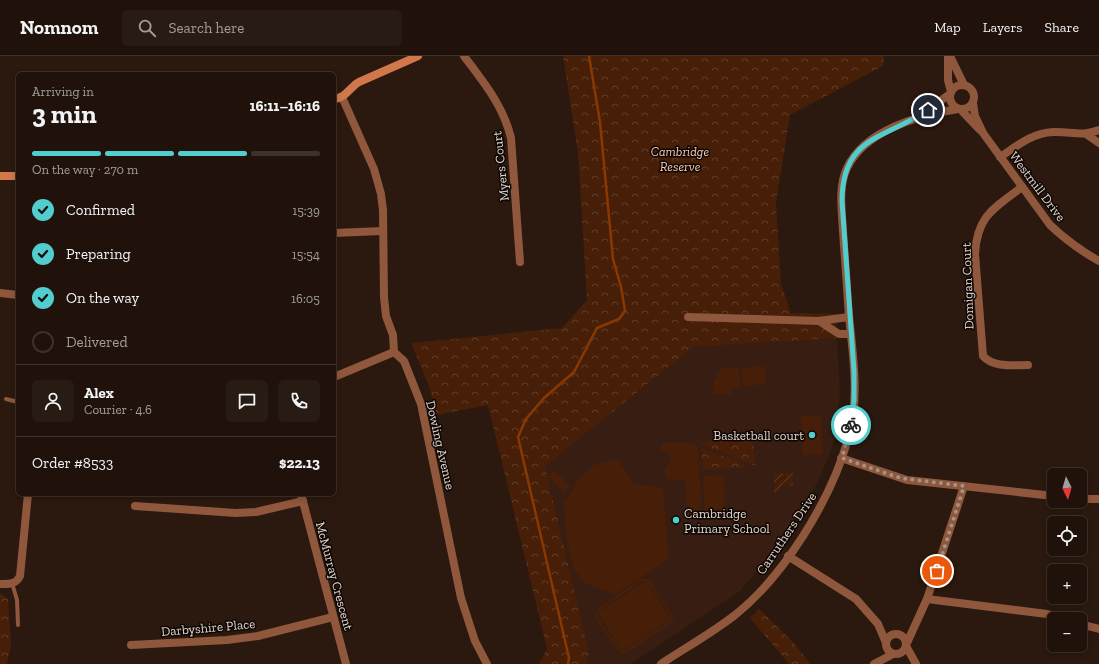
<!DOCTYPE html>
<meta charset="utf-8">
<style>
body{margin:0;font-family:"Zilla Slab",serif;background:#281b13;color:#f1f3f6;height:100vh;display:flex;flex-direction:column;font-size:15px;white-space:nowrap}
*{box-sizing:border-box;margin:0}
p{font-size:13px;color:#a29e9c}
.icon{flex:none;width:22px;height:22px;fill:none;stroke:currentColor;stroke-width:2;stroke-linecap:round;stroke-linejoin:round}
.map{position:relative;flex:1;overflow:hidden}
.sheet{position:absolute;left:16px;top:16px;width:320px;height:424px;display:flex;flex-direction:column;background:#20120a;border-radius:6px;box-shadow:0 2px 6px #0003,0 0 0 1px #3d322b}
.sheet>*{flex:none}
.needle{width:26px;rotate:175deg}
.buttons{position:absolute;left:1047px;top:412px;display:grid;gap:8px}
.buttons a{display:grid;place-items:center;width:40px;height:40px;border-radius:6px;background:#20120a;box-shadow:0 2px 6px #0003,0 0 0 1px #3d322b;font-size:20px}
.pin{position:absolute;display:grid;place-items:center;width:34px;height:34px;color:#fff;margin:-17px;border:2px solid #fff;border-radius:50%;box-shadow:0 1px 4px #0007}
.courier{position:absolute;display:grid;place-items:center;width:40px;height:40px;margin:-20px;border:3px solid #52cdce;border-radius:50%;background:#fff;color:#222;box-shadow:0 1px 5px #0007}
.overview em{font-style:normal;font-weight:800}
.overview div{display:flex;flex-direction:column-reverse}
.overview{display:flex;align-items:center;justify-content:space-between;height:68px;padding:0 16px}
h1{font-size:26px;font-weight:800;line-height:30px}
.bar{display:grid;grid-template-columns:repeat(4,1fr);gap:6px 4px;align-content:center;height:48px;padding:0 16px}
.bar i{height:5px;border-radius:3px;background:#3d322b}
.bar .active{background:#52cdce}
.bar p{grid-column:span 4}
.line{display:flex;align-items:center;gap:10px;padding:0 16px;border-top:1px solid #3d322b}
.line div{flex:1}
.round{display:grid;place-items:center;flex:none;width:42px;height:42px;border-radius:6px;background:#281b13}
ol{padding:0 16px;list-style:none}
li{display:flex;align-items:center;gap:12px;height:44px}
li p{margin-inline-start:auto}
li .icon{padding:4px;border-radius:50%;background:#52cdce;color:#111;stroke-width:4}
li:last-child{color:#a29e9c}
li i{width:22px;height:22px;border:2px solid #3d322b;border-radius:50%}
header{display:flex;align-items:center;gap:24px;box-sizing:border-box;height:56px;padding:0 20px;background:#20120a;border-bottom:1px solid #3d322b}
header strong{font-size:19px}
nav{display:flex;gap:22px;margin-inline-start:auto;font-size:14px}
.search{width:280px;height:36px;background:#281b13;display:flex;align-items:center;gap:10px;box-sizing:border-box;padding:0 14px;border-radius:6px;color:#a29e9c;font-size:15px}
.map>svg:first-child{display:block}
.built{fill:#381e12}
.grass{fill:#471e07;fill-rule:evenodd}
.forest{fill:url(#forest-crowns)}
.garden{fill:url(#garden-furrows)}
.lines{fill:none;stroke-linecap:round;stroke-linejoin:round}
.stream{stroke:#8a3800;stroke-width:2.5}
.lane{stroke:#8f573c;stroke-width:4}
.street{stroke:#8f573c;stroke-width:8}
.secondary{stroke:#d0774b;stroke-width:8}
.done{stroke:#a2938b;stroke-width:4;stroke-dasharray:0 7.2}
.route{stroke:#52cdce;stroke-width:5}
.poi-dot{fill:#52cdce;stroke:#0d0603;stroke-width:1.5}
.labels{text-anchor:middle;stroke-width:3;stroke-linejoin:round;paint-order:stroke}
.park-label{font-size:13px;font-style:italic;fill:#facab4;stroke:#0d0603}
.street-label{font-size:13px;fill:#e2d5ce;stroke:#0d0603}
.poi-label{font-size:13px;fill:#e2d5ce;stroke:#0d0603;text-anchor:end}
</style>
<header>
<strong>Nomnom</strong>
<div class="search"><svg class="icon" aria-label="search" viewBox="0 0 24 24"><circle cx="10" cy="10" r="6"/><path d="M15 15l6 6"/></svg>Search here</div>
<nav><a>Map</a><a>Layers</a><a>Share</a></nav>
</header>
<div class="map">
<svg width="1099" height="608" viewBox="0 0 1099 608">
<defs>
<pattern id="forest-crowns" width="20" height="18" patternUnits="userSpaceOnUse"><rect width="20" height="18" fill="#471e07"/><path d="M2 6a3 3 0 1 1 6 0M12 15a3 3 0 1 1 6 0" fill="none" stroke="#613e2a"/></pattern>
<pattern id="garden-furrows" width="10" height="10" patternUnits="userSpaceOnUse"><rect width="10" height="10" fill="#471e07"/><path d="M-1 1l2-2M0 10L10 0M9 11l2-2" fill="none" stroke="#613e2a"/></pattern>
</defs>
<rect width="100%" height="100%" fill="#2b180e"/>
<path class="built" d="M837 282 840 338 835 381 828 403 816 429 771 499 739 536 631 608H587L589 597 545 410 694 291Z"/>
<g class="grass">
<path d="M765 310 766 328 743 330 742 312Z"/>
<path d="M738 311 741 331 732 332V338L714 339V323L717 322 716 318 721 317 720 312Z"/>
<path d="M821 359 823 398 803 399 801 360Z"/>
<path d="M663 387H693L698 392 702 463H688L685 424 669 425 664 416 670 404 671 399 660 393Z"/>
<path d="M617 402 633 427 663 432 669 503 615 538 584 527 573 511 566 481 564 449 578 424 593 410Z"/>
<path d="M555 414 570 430 563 436 548 420Z"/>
<path d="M723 419 726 459 705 461 703 420Z"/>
<path d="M642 522 651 525 674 563 671 567 627 597H620L595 562V556L598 552ZM642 525H646L649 527 670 559 671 564 622 595 597 561V556Z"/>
<path d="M646 525 670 563 622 594 598 557Z"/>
</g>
<g class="forest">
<path d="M563 0H884L883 10 790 59 776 147 781 228 791 257 836 258 837 282 694 291 545 410 589 597 587 608H539L547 593 488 349 437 359 429 330 411 287 562 272 587 244 578 97Z"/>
<path d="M753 383 755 410 701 388V386Z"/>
<path d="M701 392 735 404 747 411 703 414Z"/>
<path d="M0 537 8 543 11 589 7 608H0Z"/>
<path d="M759 553 795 588 810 608H789L750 562Z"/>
</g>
<g class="garden">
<path d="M784 417V420L774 428V418Z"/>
<path d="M786 417H793V431L784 426 775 440 774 430 785 422Z"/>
</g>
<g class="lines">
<path class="stream" d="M568 608 569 602 518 381 526 363 544 342 574 316 597 272 619 263 625 255 621 231 613 203 600 66 589 0"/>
<g class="lane">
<path d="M6 343 18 346"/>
<path d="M12 527 17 544 18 569"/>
</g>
<g class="street">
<path d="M464 0C484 27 503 49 511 82L520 206"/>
<path d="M948 0V24L951 36"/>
<path d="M950 0 964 29"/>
<circle cx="962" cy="41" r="12"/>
<path d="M342 41 374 113 381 138 383 154 384 241 386 260 393 279 394 296 404 305 421 348 461 542 475 585 487 608"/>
<path d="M973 47 975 60 983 77 1050 169C1065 183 1081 195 1099 205"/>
<path d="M961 54 980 74"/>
<path d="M923 57 950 38"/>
<path d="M1086 78 1099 87"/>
<path d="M1000 101C1017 90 1032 77 1053 76 1070 75 1082 81 1099 74"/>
<path d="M1022 131C994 152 977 160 975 198L983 300C994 312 1013 309 1028 309"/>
<path d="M334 177 382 175"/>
<path d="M0 237 18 239"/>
<path d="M688 261 819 265 849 261"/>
<path d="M819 265 839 278H851"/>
<path d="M334 321 394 296"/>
<path d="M841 402 907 424 1054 440"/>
<path d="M301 438 346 608"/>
<path d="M1080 443H1099"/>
<path d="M135 450 236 457 256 456 303 445"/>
<path d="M788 500 856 543 878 568 886 587"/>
<path d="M0 528C8 528 16 529 20 520L28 438"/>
<path d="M927 543 1047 558 1065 563"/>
<path d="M1080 568 1099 573"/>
<circle cx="896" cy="588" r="10"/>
<path d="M131 589 227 584 258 580 333 561"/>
<path d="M906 589 927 543 964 430"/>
<path d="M906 590 916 608"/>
<path d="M661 608C685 592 712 577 735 559 784 520 831 444 848 383 860 343 853 300 849 260 847 232 845 204 843 175 842 155 838 131 847 112 865 74 919 59 958 53"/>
<path d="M874 608 893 598"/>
</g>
<g class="secondary">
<path d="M334 43C346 42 350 31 359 26L418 0"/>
<path d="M0 120H18"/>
</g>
</g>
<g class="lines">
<path class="done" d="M851 369 842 402 900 422 964 430 937 515"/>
<path class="route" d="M851 369 854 344V315L842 145C842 80 885 83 928 54"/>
</g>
<g class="poi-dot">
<circle cx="812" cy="379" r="4"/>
<circle cx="676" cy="464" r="4"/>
</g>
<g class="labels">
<g class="park-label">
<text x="680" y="100">Cambridge<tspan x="680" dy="15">Reserve</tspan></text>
</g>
<g class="street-label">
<text transform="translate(500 110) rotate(-96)" y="5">Myers Court</text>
<text transform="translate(1038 130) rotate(53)" y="5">Westmill Drive</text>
<text transform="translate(967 230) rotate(-92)" y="5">Domigan Court</text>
<text transform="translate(441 389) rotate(77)" y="5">Dowling Avenue</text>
<text transform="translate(786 477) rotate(-56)" y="5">Carruthers Drive</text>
<text transform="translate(335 520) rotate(75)" y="5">McMurray Crescent</text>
<text transform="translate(208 571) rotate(-5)" y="5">Darbyshire Place</text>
</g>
<g class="poi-label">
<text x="804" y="384">Basketball court</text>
<text x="684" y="462" text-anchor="start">Cambridge<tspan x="684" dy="15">Primary School</tspan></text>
</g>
</g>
</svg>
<div class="buttons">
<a><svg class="needle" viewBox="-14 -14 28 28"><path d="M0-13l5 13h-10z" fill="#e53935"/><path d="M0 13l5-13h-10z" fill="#a29e9c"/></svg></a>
<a><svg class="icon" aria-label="locate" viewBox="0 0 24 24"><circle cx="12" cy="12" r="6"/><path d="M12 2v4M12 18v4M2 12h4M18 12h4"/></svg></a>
<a>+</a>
<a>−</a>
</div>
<div class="pin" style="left:937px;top:515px;background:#ea580c"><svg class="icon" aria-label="bag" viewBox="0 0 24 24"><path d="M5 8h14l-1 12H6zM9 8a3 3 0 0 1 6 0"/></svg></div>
<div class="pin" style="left:928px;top:54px;background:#1f2937"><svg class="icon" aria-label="home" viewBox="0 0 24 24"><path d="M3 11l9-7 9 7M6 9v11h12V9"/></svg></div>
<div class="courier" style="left:851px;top:369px"><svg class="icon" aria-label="bike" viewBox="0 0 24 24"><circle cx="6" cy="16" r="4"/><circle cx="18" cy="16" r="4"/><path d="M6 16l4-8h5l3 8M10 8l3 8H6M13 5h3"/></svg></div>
<section class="sheet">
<div class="overview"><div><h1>3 min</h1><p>Arriving in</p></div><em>16:11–16:16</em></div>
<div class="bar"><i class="active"></i><i class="active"></i><i class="active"></i><i></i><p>On the way · 270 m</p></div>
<ol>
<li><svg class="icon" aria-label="check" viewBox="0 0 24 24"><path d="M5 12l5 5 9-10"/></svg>Confirmed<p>15:39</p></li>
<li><svg class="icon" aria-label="check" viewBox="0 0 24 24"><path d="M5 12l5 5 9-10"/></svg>Preparing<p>15:54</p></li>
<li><svg class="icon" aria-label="check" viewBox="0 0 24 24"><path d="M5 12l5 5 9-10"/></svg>On the way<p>16:05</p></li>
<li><i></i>Delivered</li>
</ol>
<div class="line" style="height:72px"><a class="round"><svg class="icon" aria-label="person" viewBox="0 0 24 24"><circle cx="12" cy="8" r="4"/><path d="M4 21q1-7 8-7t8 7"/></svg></a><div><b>Alex</b><p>Courier · 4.6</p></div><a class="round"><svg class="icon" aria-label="chat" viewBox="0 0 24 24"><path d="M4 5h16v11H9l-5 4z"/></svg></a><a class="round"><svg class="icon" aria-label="phone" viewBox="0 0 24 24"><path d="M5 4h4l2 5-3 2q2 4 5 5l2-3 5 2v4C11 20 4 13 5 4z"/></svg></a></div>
<div class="line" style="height:52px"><div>Order #8533</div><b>$22.13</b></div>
</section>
</div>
